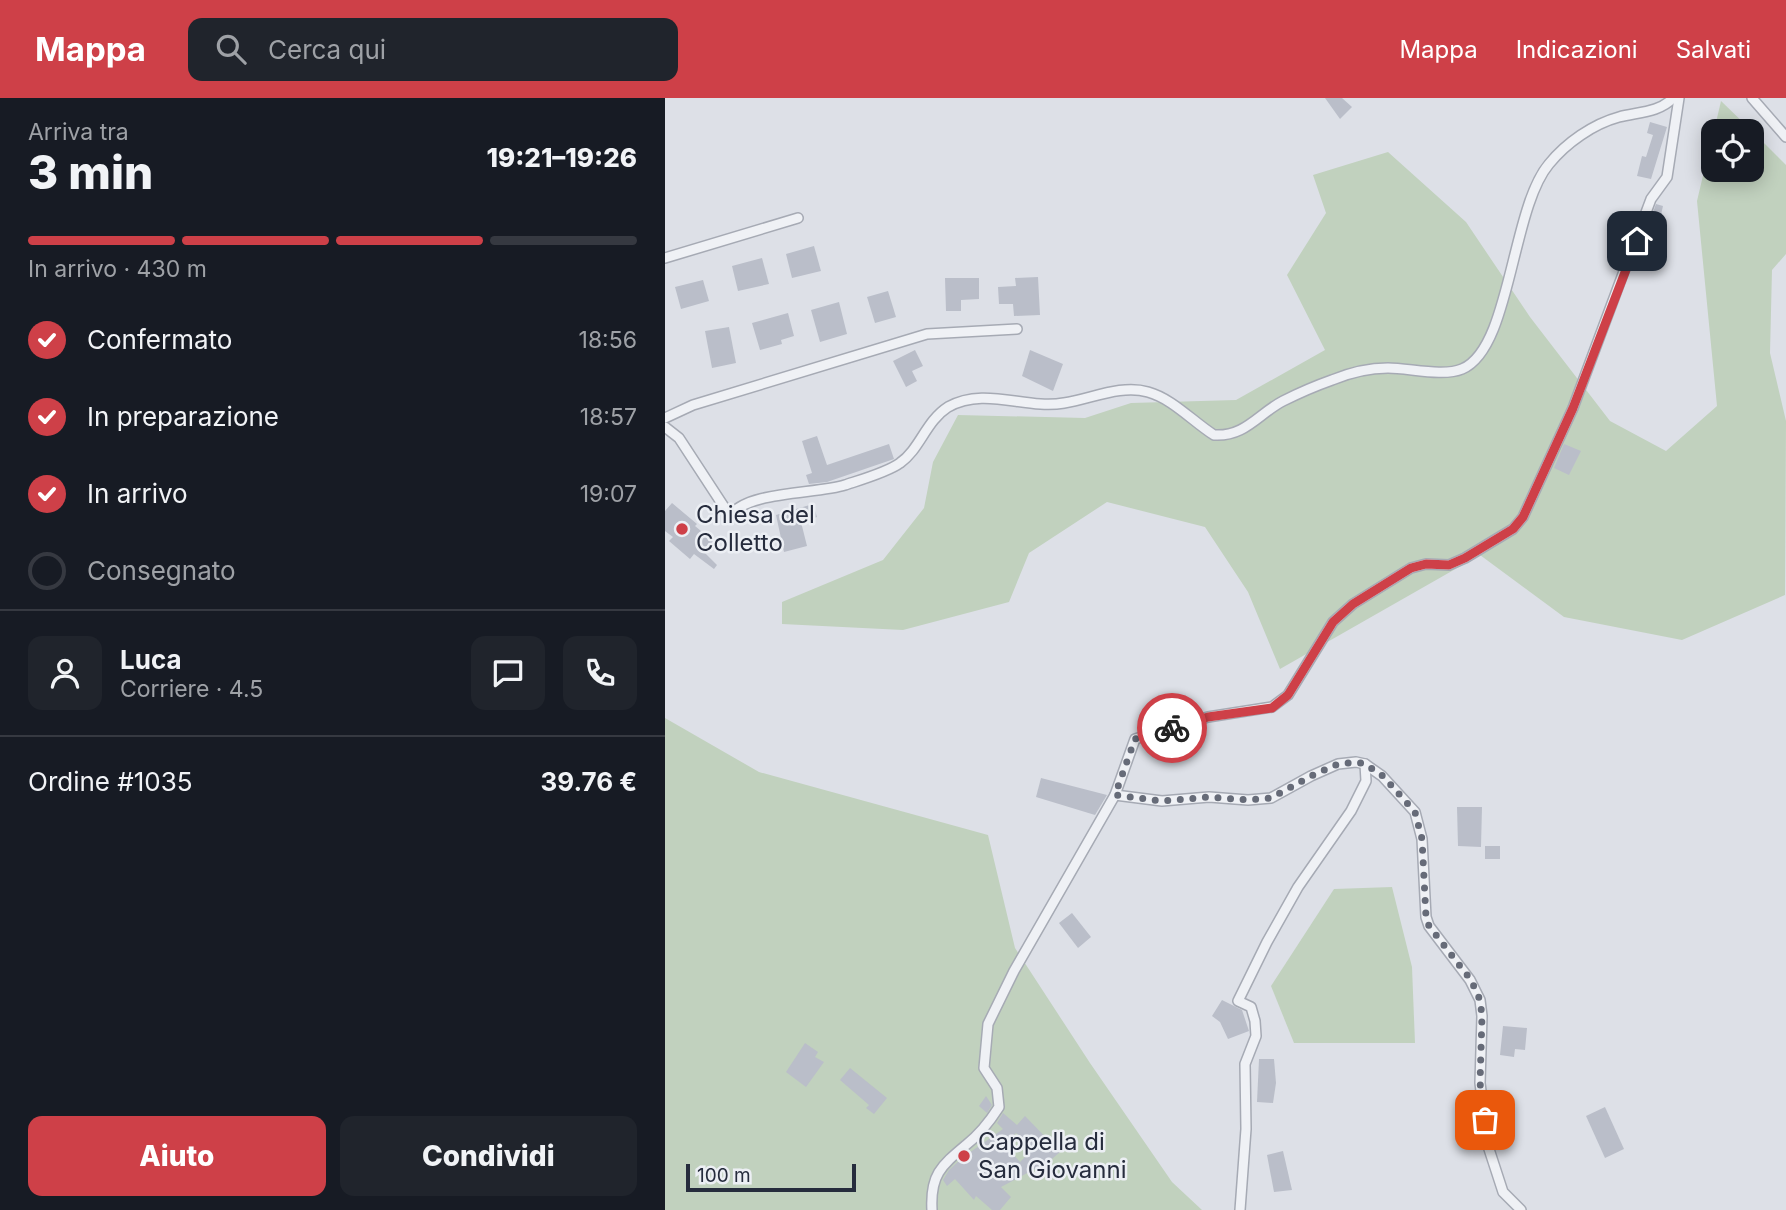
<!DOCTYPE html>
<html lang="it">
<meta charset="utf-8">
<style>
body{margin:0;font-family:Inter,sans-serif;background:#20242c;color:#f1f3f6;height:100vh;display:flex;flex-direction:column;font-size:26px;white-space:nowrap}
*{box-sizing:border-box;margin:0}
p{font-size:23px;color:#9ea1a6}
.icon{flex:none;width:38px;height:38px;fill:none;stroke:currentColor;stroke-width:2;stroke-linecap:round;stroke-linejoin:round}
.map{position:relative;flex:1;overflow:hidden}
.side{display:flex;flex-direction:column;background:#171b24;width:665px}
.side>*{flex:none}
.tools{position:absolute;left:1036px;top:21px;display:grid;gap:14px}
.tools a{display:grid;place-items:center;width:63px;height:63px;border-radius:14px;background:#171b24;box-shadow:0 4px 18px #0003;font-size:35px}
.scale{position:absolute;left:21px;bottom:18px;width:170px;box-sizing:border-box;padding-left:7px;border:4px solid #262c3d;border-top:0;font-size:19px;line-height:24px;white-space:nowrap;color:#262c3d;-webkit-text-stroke:5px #eceff4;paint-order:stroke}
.pin{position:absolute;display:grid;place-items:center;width:60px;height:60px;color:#fff;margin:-30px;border-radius:14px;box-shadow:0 4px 10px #0006}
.courier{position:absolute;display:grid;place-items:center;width:70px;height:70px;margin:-35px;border:5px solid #ce4048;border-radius:50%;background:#fff;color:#222;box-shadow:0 2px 9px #0007}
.headline em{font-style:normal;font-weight:800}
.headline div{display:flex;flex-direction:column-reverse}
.headline{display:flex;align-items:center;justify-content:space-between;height:119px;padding:0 28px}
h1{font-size:46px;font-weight:800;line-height:52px}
.bar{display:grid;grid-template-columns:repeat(4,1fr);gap:10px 7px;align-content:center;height:84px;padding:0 28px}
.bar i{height:9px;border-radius:5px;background:#363941}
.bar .current{background:#ce4048}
.bar p{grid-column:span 4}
.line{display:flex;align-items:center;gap:18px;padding:0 28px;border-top:2px solid #363941}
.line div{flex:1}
.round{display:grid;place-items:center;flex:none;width:74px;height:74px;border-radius:14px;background:#20242c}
ol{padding:0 28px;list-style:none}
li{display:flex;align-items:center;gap:21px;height:77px}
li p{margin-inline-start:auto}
li .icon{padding:7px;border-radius:50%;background:#ce4048;color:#fff;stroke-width:4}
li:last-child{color:#9ea1a6}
li i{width:38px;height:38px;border:4px solid #363941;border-radius:50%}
.action{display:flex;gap:14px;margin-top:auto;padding:14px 28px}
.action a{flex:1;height:80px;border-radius:14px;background:#ce4048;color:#fff;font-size:28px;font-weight:800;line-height:80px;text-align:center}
.action a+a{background:#20242c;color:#f1f3f6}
header{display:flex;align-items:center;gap:42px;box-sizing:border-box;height:98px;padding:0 35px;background:#ce4048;color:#fff}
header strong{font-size:33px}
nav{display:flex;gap:38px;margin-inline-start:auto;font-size:24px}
.search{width:490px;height:63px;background:#20242c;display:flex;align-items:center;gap:18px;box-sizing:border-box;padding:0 24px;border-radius:14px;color:#9ea1a6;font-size:26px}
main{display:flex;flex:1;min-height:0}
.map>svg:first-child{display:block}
.green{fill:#c1d1be}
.building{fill:#babec9;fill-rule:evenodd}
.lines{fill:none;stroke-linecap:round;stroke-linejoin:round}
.street-casing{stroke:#a6aab4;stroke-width:12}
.street{stroke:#eff1f5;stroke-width:9}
.done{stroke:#666b78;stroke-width:7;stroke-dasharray:0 12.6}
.route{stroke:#ce4048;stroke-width:9}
.poi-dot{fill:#ce4048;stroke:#eceff4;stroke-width:2.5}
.labels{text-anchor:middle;stroke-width:5;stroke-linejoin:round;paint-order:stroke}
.poi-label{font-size:24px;fill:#262c3d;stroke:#eceff4;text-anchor:start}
</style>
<header>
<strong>Mappa</strong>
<div class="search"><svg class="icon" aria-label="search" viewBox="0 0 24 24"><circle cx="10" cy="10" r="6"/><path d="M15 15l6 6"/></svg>Cerca qui</div>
<nav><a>Mappa</a><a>Indicazioni</a><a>Salvati</a></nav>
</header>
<main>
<section class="side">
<div class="headline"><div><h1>3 min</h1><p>Arriva tra</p></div><em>19:21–19:26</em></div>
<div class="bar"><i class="current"></i><i class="current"></i><i class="current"></i><i></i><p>In arrivo · 430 m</p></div>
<ol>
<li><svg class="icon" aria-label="check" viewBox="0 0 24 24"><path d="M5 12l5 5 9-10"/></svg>Confermato<p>18:56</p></li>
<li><svg class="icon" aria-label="check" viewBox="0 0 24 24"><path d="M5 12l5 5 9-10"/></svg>In preparazione<p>18:57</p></li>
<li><svg class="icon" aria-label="check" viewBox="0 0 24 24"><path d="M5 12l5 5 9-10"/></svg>In arrivo<p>19:07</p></li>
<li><i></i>Consegnato</li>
</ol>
<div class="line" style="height:126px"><a class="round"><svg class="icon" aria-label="person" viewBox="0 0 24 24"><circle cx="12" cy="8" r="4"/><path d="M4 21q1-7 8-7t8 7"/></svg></a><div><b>Luca</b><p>Corriere · 4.5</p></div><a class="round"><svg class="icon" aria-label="chat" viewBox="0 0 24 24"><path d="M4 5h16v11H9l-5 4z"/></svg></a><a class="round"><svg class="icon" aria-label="phone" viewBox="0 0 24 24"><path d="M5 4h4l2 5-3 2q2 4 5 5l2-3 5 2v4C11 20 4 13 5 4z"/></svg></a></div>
<div class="line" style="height:91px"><div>Ordine #1035</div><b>39.76 €</b></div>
<div class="action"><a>Aiuto</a><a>Condividi</a></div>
</section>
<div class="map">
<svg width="1121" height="1112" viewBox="0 0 1121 1112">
<rect width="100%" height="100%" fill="#dde0e7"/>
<g class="green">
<path d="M1056 3 1087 33H1049Z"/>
<path d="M1087 33 1121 67V156L1107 172 1105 255 1121 323 1120 497 1017 542 899 519 815 457 615 571 583 494 540 429 442 404 364 455 344 504 238 532 117 526V504L218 462 259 410 268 364 293 317 420 320 466 305 571 302 660 252 622 177 661 115 648 77 723 54 801 124 865 219 945 323 1001 353 1052 308 1032 103 1048 35V72H1087Z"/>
<path d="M0 620 94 674 323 737 350 850 425 965 507 1084 537 1112H0Z"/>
<path d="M727 789 747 869 750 945H629L606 888 669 791Z"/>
</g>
<g class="building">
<path d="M660 0H677L687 9 675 21Z"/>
<path d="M985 24 1002 29 986 81 972 78 977 58 981 59 988 37 982 35Z"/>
<path d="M991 106 998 108 988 151 976 147Z"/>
<path d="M149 148 156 173 127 180 121 156Z"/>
<path d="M97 160 104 186 73 193 67 168Z"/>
<path d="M373 179 375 217 349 218 348 206H334L333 189 351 188 350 180Z"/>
<path d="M280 180H314V201L296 202V213H281Z"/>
<path d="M38 182 44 203 16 211 10 189Z"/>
<path d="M223 193 231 219 210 225 202 199Z"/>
<path d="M174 204 182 236 155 244 146 212Z"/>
<path d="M123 215 129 238 116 242 117 246 95 252 87 225Z"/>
<path d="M64 229 71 265 47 270 40 233Z"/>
<path d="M250 252 258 268 247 273 252 283 241 289 228 263Z"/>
<path d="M365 252 398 266 388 293 357 278Z"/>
<path d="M152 338 162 367 224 346 229 361 162 384 144 386 141 377 147 375 137 343Z"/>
<path d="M899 346 916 353 904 377 889 370Z"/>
<path d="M7 405 32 426 30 428 48 443 39 454 52 467 49 471 29 456 25 461 4 443 8 439 0 433V413Z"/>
<path d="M148 406 152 419 136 424 142 448 119 454 111 417Z"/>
<path d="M376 680 442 697 430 717 371 699Z"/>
<path d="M792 709H817L816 749 793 748Z"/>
<rect x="820" y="748" width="15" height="13"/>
<path d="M407 815 426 839 413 850 394 825Z"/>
<path d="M557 902 577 912 584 933 563 941 555 924 547 918Z"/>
<path d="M838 928 862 930 860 952 850 951 849 959 835 957Z"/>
<path d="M140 945 153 954 150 959 159 964 141 989 121 974Z"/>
<path d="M594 961H609L611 985 608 1005 592 1004Z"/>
<path d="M185 970 222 1000 209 1016 201 1010 204 1007 175 982Z"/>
<path d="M321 998 327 1007 322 1015 314 1008Z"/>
<path d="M940 1009 959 1051 940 1060 921 1018Z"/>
<path d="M338 1015 352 1027 360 1018 395 1054 380 1067 379 1066 336 1089 346 1099 335 1112H327L311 1098 309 1102 290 1081 282 1088 278 1082 284 1072 297 1060 338 1031 332 1025ZM351 1035 369 1050 355 1064 339 1046Z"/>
<path d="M618 1053 627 1092 609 1094 602 1057Z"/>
</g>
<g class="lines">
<g class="street-casing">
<g id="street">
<path d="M1087 0 1121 39"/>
<path d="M0 160 133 120"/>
<path d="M0 320 28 307 262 236 352 231"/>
<path d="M0 329 14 340 65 418C81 393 152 396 180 387 195 382 223 374 235 365 255 351 261 323 283 309 320 288 361 312 399 305 426 301 456 286 483 294 508 301 527 323 549 337 580 339 593 316 618 303 634 295 650 288 667 282 684 275 705 270 723 270 744 270 778 279 797 271 846 251 846 111 884 66 901 45 928 26 954 19 972 14 994 15 1008 0"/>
<path d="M450 697 497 703 544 699 583 702 606 700 646 678 673 666 691 664 700 666 717 678 750 714 757 741 761 819 764 828 805 882 815 902 817 918 815 985 823 1048 838 1094 856 1112"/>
<path d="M267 1112C265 1077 276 1068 301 1047 314 1037 325 1023 334 1009L332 990 319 970 323 926 349 873 450 697 470 641 543 619 607 609 623 597 668 524 688 506 746 470 761 466 784 467 800 460 848 431 858 419 908 310 986 101 1002 79 1014 0"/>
<path d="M575 1112 581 1031 580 966 591 938 590 923 586 909 573 903 602 844 633 789 686 713 701 683 700 666"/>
</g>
</g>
<use href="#street" class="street"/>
</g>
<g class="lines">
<path class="done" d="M507 630 470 641 450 697 497 703 544 699 583 702 606 700 646 678 673 666 691 664 700 666 718 678 750 714 757 741 761 819 764 828 806 882 815 902 817 918 815 985 820 1022"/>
<path class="route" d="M507 630 543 619 607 610 623 597 668 524 688 506 746 470 761 466 784 467 800 460 848 431 858 419 908 310 972 143"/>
</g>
<g class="poi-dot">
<circle cx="17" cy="431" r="7"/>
<circle cx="299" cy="1058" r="7"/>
</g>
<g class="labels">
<g class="poi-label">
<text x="31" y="425">Chiesa del<tspan x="31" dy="28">Colletto</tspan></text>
<text x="313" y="1052">Cappella di<tspan x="313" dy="28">San Giovanni</tspan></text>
</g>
</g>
</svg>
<div class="tools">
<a><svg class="icon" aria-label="locate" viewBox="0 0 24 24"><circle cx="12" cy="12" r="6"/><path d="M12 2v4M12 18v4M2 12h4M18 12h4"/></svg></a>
</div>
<div class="scale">100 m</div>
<div class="pin" style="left:820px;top:1022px;background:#ea580c"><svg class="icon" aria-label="bag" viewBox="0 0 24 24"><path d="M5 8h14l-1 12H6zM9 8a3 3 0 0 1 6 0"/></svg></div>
<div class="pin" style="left:972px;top:143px;background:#1f2937"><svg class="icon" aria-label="home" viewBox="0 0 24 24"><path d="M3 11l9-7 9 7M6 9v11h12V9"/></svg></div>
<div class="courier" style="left:507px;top:630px"><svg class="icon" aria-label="bike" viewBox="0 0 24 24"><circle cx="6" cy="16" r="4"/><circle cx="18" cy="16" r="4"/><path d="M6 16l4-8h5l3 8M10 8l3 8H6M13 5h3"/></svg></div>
</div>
</main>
